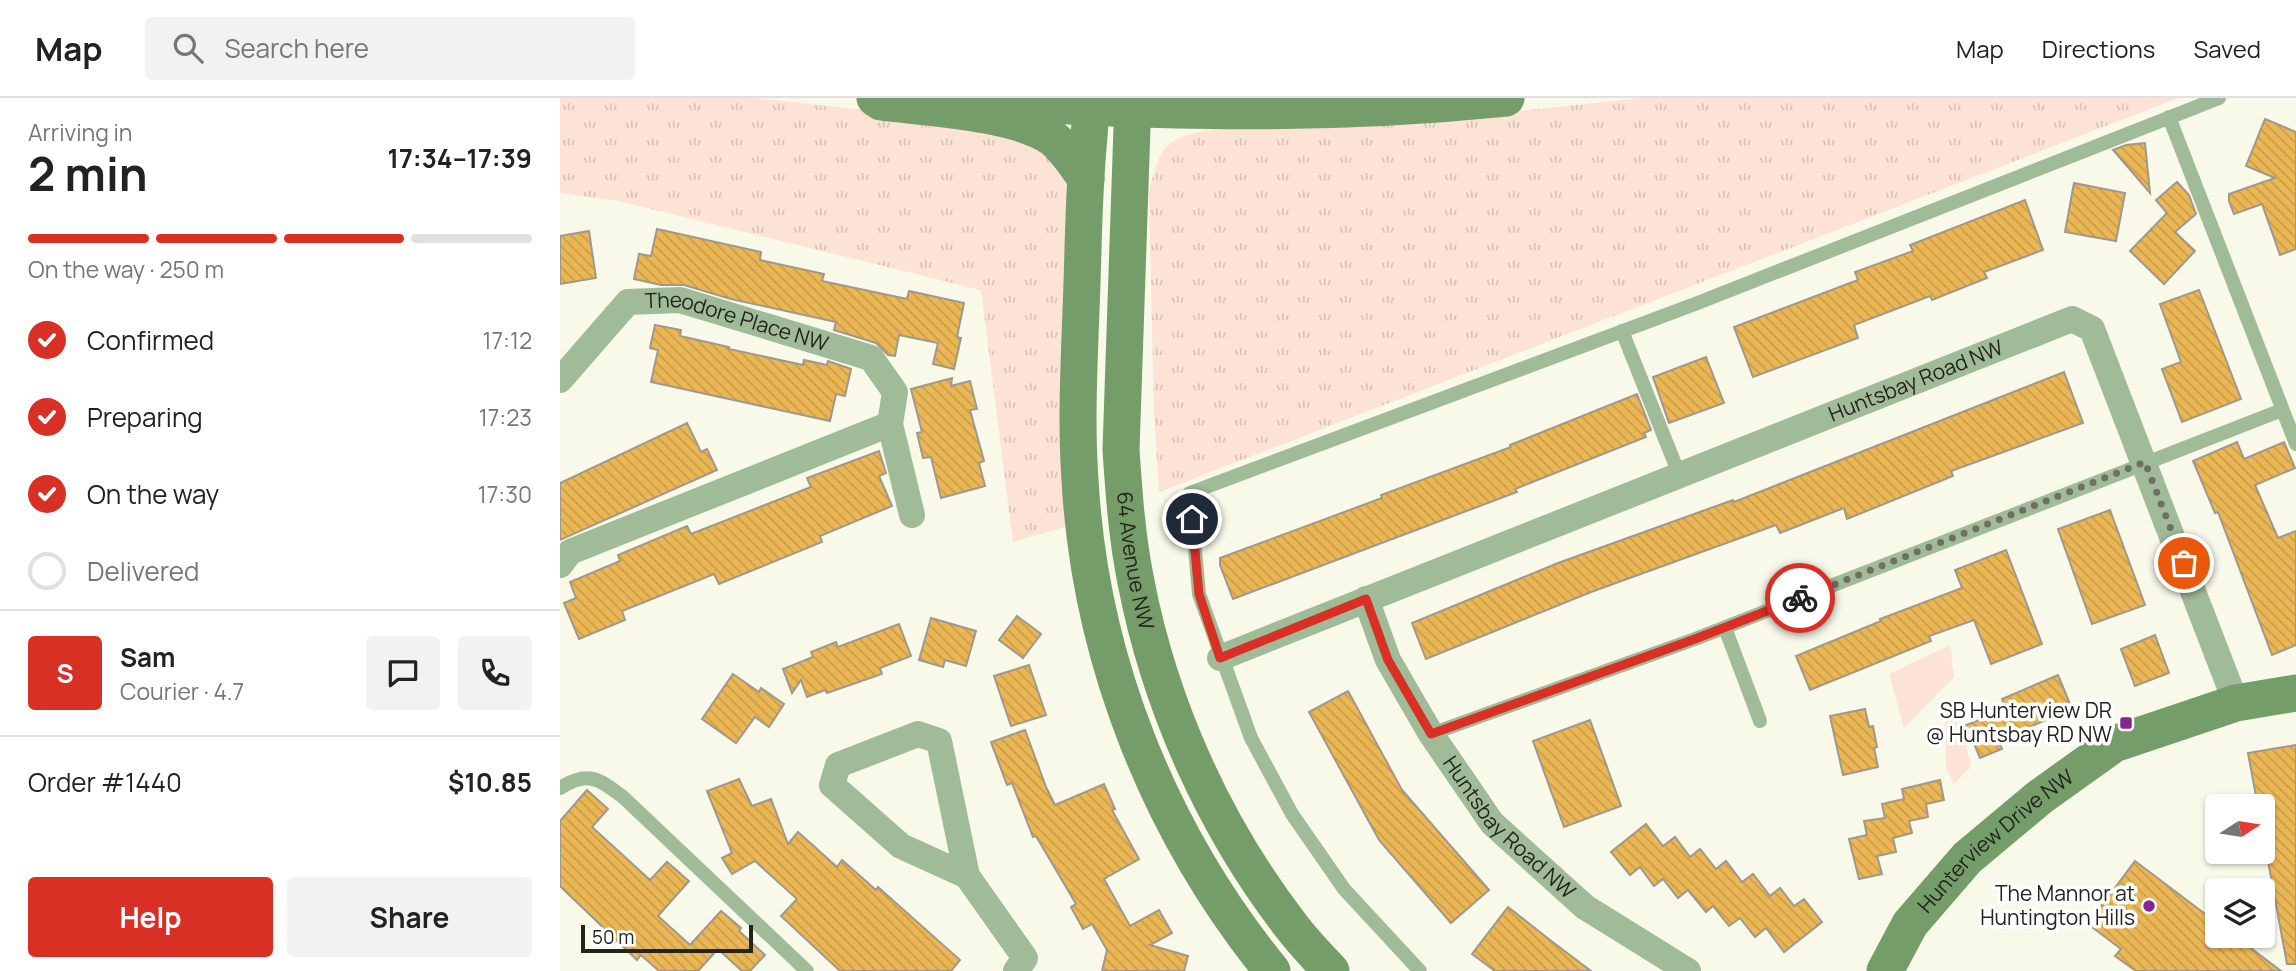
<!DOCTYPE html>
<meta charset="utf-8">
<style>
body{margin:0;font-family:Manrope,sans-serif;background:#f2f2f2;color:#222;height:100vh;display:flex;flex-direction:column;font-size:26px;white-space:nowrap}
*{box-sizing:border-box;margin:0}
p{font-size:23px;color:#767676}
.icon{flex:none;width:38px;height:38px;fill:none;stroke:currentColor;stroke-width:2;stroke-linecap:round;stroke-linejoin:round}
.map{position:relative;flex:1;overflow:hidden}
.details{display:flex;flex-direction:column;background:#fff;width:560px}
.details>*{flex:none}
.needle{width:46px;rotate:78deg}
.fabs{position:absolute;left:1645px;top:696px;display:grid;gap:14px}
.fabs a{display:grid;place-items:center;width:70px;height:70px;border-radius:7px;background:#fff;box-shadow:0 2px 5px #0004;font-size:35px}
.scale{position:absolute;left:21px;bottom:18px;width:172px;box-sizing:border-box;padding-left:7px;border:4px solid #23241e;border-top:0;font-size:19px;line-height:24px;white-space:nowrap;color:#23241e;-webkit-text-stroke:5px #fff;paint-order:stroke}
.pin{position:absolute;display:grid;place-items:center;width:60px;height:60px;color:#fff;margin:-30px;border:4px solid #fff;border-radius:50%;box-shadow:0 2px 7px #0007}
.courier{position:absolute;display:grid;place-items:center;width:70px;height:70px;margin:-35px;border:5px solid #d93025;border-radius:50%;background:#fff;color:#222;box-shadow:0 2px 9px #0007}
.head em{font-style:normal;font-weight:700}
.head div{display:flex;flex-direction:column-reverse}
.head{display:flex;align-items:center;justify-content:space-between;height:119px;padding:0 28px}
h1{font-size:46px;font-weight:700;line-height:52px}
.bar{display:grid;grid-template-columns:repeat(4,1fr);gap:10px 7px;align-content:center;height:84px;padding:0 28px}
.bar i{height:9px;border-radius:5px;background:#e0e0e0}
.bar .on{background:#d93025}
.bar p{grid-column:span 4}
.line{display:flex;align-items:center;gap:18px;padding:0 28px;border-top:2px solid #e0e0e0}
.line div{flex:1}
.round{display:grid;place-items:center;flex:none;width:74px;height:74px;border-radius:7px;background:#f2f2f2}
ol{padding:0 28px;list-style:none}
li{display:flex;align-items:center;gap:21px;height:77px}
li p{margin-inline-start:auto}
li .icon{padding:7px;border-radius:50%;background:#d93025;color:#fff;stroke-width:4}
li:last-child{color:#767676}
li i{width:38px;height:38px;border:4px solid #e0e0e0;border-radius:50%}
.primary-button{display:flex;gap:14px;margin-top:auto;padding:14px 28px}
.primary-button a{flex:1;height:80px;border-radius:7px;background:#d93025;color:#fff;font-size:28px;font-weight:700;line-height:80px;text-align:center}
.primary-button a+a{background:#f2f2f2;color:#222}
header{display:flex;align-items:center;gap:42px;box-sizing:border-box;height:98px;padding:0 35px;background:#fff;border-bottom:2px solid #e0e0e0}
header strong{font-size:33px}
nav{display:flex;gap:38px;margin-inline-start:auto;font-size:24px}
.search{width:490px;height:63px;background:#f2f2f2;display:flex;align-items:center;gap:18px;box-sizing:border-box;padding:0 24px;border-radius:7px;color:#767676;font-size:26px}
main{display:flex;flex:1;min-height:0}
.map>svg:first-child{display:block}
.grass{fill:#fde3d5}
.park{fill:url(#park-tufts)}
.building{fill:url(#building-back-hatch);stroke:#a0988b;stroke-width:2}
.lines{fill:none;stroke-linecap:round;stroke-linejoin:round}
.lane{stroke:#a0bb98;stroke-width:14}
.street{stroke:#a0bb98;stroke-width:26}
.secondary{stroke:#759d69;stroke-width:37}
.done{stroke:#6e6f65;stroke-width:7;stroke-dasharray:0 12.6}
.route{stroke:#d93025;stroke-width:9}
.poi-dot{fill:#87258f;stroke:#fff;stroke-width:2.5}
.labels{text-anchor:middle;stroke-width:7;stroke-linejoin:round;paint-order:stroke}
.street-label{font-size:21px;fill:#23241e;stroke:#fff}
.poi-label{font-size:21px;fill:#23241e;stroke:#fff;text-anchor:end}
</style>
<header>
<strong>Map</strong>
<div class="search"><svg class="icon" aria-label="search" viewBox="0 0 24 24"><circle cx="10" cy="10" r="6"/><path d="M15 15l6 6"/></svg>Search here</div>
<nav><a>Map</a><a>Directions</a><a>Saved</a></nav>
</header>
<main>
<section class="details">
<div class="head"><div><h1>2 min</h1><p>Arriving in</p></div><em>17:34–17:39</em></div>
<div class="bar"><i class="on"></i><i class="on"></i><i class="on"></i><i></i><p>On the way · 250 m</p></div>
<ol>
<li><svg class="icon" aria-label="check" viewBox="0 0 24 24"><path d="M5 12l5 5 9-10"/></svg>Confirmed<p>17:12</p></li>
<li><svg class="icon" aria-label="check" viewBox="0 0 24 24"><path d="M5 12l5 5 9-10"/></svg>Preparing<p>17:23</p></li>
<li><svg class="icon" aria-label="check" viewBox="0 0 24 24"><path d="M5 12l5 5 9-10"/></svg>On the way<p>17:30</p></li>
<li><i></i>Delivered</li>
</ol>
<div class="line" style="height:126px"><b class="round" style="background:#d93025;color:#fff">S</b><div><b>Sam</b><p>Courier · 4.7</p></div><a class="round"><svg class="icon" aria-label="chat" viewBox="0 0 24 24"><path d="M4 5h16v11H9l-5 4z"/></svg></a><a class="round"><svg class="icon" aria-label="phone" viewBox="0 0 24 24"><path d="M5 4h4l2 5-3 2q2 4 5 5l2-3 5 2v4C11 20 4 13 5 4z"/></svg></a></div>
<div class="line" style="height:91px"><div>Order #1440</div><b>$10.85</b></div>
<div class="primary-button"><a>Help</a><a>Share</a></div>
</section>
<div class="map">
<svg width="1736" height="873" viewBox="0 0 1736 873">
<defs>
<pattern id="park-tufts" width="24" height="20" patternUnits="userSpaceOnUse" patternTransform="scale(1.75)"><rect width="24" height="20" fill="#fde3d5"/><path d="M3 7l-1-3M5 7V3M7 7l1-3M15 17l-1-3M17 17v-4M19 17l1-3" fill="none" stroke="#d9c3b6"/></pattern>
<pattern id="building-back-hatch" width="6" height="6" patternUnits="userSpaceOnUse" patternTransform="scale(1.75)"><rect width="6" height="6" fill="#ebb755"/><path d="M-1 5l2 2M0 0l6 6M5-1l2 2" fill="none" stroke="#c99d4a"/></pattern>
</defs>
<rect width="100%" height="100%" fill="#f8f9e9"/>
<g class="grass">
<path d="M1390 547 1394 579 1344 630 1329 576Z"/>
<path d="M1396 608 1411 668 1394 686 1386 669 1385 621Z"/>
</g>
<g class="park">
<path d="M0 0H197L320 14 427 27 498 58 511 99 508 428 453 444 421 192 59 103 0 95Z"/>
<path d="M1082 0H1618L599 394 594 319 589 97C599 43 609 38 662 30L902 19Z"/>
</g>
<g class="building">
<path d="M1705 21 1736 34V151L1720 157 1702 106 1674 116 1669 103V96L1715 80 1686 68Z"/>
<path d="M1585 45 1590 95 1553 52 1566 47Z"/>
<path d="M1617 84 1629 97 1636 116 1615 134 1635 153 1604 186 1570 153 1607 115 1596 102Z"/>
<path d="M1514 85 1565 95 1556 143 1505 134Z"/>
<path d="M1465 102 1483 152 1424 174 1427 180 1372 202 1370 198 1294 227 1298 240 1193 279 1174 229 1298 182 1295 174 1353 153 1350 147Z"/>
<path d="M97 131 201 154 200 162 264 176 262 183 347 201 349 193 404 205 397 239 401 240 394 271 373 266 378 245 339 237 335 258 328 257 316 245 274 232 276 224 171 201 124 187H101L74 181 79 156 91 158Z"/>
<path d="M29 133 36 180 0 186V138Z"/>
<path d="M1639 192 1681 301 1622 324 1602 271 1621 264 1600 206Z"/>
<path d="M95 227 121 232 120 238 169 249V251L243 267 244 262 267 267 268 263 291 271 285 298 276 296 270 323 91 284 98 252 90 250Z"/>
<path d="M1146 259 1164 305 1109 325 1093 279Z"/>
<path d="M1504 274 1523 325 1391 373 1393 378 1287 421 1284 410 1220 435 1216 427 1031 494 866 561 852 525 998 465 1173 402 1174 404Z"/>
<path d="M392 280 391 288 410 283 417 311 410 312 424 363 419 365 425 388 381 400 371 359 363 360 357 335 362 334 351 291Z"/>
<path d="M1077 296 1091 332 1084 335 1086 339 955 391 957 394 673 501 660 467V460L822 400 821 397 951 349 950 347Z"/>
<path d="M127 325 141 354 147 351 157 372 0 442V385Z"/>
<path d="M1677 344 1684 361 1724 344 1735 370 1695 387 1718 440 1736 433V547L1712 557 1658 414 1655 415 1633 363Z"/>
<path d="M319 353 326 375 319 378 332 408 260 438 262 444 159 486 154 476 62 513 65 522 19 541 4 505 16 500 10 484 60 463 58 457 127 428 131 436 251 389 247 380Z"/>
<path d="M1550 412 1585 507 1532 526 1498 431Z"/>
<path d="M1446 452 1482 546 1431 566 1414 522 1369 538 1371 543 1250 592 1236 558 1321 523 1320 521 1402 490 1395 472Z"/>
<path d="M457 518 481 536 463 560 439 542Z"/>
<path d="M371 520 416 533 406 568 385 562 383 569 359 562Z"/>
<path d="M339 526 351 558 320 570 322 576 267 595 265 592 247 599 241 582 232 595 223 571 253 559 251 554 276 544 278 549Z"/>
<path d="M1595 537 1609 575 1575 588 1561 551Z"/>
<path d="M469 567 486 617 451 628 434 578Z"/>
<path d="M173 576 199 594 201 590 224 606 209 629 195 619 176 645 142 621Z"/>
<path d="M1498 577 1512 611 1439 642 1442 651 1420 660 1406 627 1427 619 1424 614 1444 606 1442 601Z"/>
<path d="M788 593 842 692 929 792 891 825 819 742 749 614Z"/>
<path d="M1305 611 1309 629 1313 628 1317 649 1314 650 1318 669 1283 677 1270 618Z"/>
<path d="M1030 622 1061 708 1004 729 973 643Z"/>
<path d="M465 632 486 689 495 707 544 686 555 711 552 712 579 761 544 781 570 828 599 812 612 835 590 847 628 858 624 873H542L547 852 532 826 523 831 511 809 516 806 476 738 473 739 452 685 447 687 431 644Z"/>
<path d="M1736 647V866H1727L1703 736V709H1698L1688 655Z"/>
<path d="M179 681 192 708 211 701 228 746 238 734 277 769 282 762 316 792 318 789 400 862 391 873H280L221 818 237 801 195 763 172 776 162 760 172 755 147 693Z"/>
<path d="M1380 682 1384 702 1366 706 1368 719 1349 723 1352 735 1333 740 1336 754 1317 758 1322 776 1299 781 1289 741 1307 737 1304 723 1325 720 1322 706 1344 701 1342 691Z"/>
<path d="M27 692 48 711 32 729 90 782 107 764 129 783 98 818 130 847 161 813 181 830 179 833 205 857 190 873H182L158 851 138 873H99L81 857 77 862 0 788V723Z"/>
<path d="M1086 726 1103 748 1115 739 1130 759 1140 751 1156 771 1166 763 1182 784 1193 776 1210 798 1220 790 1234 808 1244 801 1262 824 1224 854 1206 830 1195 839 1180 820 1169 828 1153 808 1146 814 1128 792 1118 800 1103 781 1094 788 1080 769 1070 777 1051 754Z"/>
<path d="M1575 763 1657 825V838H1675L1721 873H1576L1555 858 1561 851 1528 826Z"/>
<path d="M948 809 990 842 1031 873H935L912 856Z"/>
</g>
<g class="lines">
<g class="lane">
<path d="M1609 19 1736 346"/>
<path d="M1062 233 1119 376"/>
<path d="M1165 530 1200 623"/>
<path d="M871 636 1135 541 1722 312"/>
<path d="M0 690C28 672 39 681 63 699L247 873"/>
<path d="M860 873 784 791 732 716 691 640 639 496 630 395 1135 206 1659 0"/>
</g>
<g class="street">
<path id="s1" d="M0 282 68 204 120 202 311 260 335 294 330 326 352 417"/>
<path d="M0 467 10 454 330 326"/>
<path id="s2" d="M806 501 828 562 871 636 932 725 1025 809 1128 873"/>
<path id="s3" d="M660 560 1512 221 1532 231 1676 605"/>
<path d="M407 778 341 748 272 687 278 667 358 636 379 643 407 778 465 860 456 873"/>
</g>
<g class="secondary">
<path d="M315 0 321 4C368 10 453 14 491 39 505 49 516 67 526 81"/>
<path d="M389 0C575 15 760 19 946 0"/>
<path d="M531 0C531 27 527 53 526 79 523 124 523 168 521 212 519 269 516 326 520 382 530 561 599 734 712 873"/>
<path id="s4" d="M573 0 561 352C564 396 567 440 576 484 600 608 655 730 732 829 744 845 758 859 771 873"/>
<path id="s5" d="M1325 873 1350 826 1407 760 1480 699 1554 646 1676 605 1736 595"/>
</g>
</g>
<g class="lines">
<path class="done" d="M1240 500 1585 364 1624 465"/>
<path class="route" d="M632 421 639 496 660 560 806 501 828 562 871 636 1135 541 1240 500"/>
</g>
<g class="poi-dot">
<rect x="1559" y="618" width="14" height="14" rx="3.5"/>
<circle cx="1589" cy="808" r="7"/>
</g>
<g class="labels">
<g class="street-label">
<text dy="7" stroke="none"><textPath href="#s1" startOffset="215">Theodore Place NW</textPath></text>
<text dy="7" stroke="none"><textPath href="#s3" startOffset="749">Huntsbay Road NW</textPath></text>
<text dy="7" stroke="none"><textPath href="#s4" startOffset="464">64 Avenue NW</textPath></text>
<text dy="7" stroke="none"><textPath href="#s2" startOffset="273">Huntsbay Road NW</textPath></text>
<text dy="7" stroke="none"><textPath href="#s5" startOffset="173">Hunterview Drive NW</textPath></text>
</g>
<g class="poi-label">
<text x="1552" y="620">SB Hunterview DR<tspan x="1552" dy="24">@ Huntsbay RD NW</tspan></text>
<text x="1575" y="803">The Mannor at<tspan x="1575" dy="24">Huntington Hills</tspan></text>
</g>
</g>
</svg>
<div class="fabs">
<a><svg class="needle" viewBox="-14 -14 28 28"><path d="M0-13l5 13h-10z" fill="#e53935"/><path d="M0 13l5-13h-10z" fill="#767676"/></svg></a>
<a><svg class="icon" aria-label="layers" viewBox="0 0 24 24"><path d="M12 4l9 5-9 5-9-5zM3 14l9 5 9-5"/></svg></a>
</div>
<div class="scale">50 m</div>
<div class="pin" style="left:1624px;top:465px;background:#ea580c"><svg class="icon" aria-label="bag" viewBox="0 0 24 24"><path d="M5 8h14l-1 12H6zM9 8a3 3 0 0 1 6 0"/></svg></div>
<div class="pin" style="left:632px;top:421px;background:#1f2937"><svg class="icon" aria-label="home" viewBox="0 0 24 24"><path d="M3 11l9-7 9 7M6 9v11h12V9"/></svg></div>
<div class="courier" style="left:1240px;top:500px"><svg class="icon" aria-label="bike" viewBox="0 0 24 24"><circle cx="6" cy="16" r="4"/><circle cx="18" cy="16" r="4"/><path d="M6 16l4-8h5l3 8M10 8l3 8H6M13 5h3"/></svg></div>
</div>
</main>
